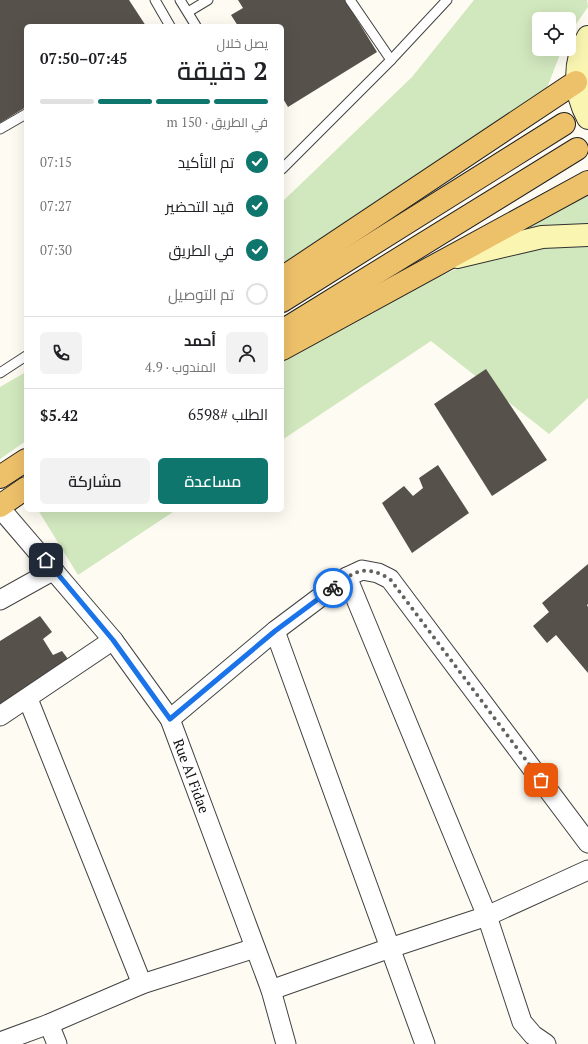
<!DOCTYPE html>
<html lang="ar">
<meta charset="utf-8">
<style>
body{margin:0;font-family:"PT Serif",Cairo,serif;background:#f2f2f2;color:#202124;direction:rtl;height:100vh;display:flex;flex-direction:column;font-size:15px;white-space:nowrap}
*{box-sizing:border-box;margin:0}
p{font-size:13px;color:#757577}
.icon{flex:none;width:22px;height:22px;fill:none;stroke:currentColor;stroke-width:2;stroke-linecap:round;stroke-linejoin:round}
.map{position:relative;flex:1;overflow:hidden;direction:ltr}
.details{position:absolute;left:24px;top:24px;width:260px;height:488px;display:flex;flex-direction:column;background:#fff;border-radius:6px;box-shadow:0 4px 16px #0002;direction:rtl}
.details>*{flex:none}
.buttons{position:absolute;left:532px;top:12px;display:grid;gap:8px}
.buttons a{display:grid;place-items:center;width:44px;height:44px;border-radius:6px;background:#fff;box-shadow:0 4px 16px #0002;font-size:20px}
.pin{position:absolute;display:grid;place-items:center;width:34px;height:34px;color:#fff;margin:-17px;border-radius:8px;box-shadow:0 2px 6px #0006}
.courier{position:absolute;display:grid;place-items:center;width:40px;height:40px;margin:-20px;border:3px solid #1a73e8;border-radius:50%;background:#fff;color:#222;box-shadow:0 1px 5px #0007}
.headline em{font-style:normal;font-weight:600}
.headline div{display:flex;flex-direction:column-reverse}
.headline{display:flex;align-items:center;justify-content:space-between;height:68px;padding:0 16px}
h1{font-size:26px;font-weight:600;line-height:30px}
.bar{display:grid;grid-template-columns:repeat(4,1fr);gap:6px 4px;align-content:center;height:48px;padding:0 16px}
.bar i{height:5px;border-radius:3px;background:#e0e0e0}
.bar .current{background:#0f766e}
.bar p{grid-column:span 4}
.line{display:flex;align-items:center;gap:10px;padding:0 16px;border-top:1px solid #e0e0e0}
.line div{flex:1}
.round{display:grid;place-items:center;flex:none;width:42px;height:42px;border-radius:6px;background:#f2f2f2}
ol{padding:0 16px;list-style:none}
li{display:flex;align-items:center;gap:12px;height:44px}
li p{margin-inline-start:auto}
li .icon{padding:4px;border-radius:50%;background:#0f766e;color:#fff;stroke-width:4}
li:last-child{color:#757577}
li i{width:22px;height:22px;border:2px solid #e0e0e0;border-radius:50%}
.action{display:flex;gap:8px;margin-top:auto;padding:8px 16px}
.action a{flex:1;height:46px;border-radius:6px;background:#0f766e;color:#fff;font-size:16px;font-weight:600;line-height:46px;text-align:center}
.action a+a{background:#f2f2f2;color:#202124}
.map>svg:first-child{display:block}
.green{fill:#d1e7bd}
.building{fill:#57514c}
.lines{fill:none;stroke-linecap:round;stroke-linejoin:round}
.service-casing{stroke:#424242;stroke-width:11}
.minor-casing{stroke:#424242;stroke-width:21}
.secondary-casing{stroke:#313131;stroke-width:24}
.trunk-casing{stroke:#202020;stroke-width:24}
.service{stroke:#fff;stroke-width:9}
.minor{stroke:#fff;stroke-width:19}
.secondary{stroke:#faf6b2;stroke-width:22}
.trunk{stroke:#edc06a;stroke-width:22}
.done{stroke:#63625e;stroke-width:4;stroke-dasharray:0 7.2}
.route{stroke:#1a73e8;stroke-width:5}
.labels{text-anchor:middle;stroke-width:4;stroke-linejoin:round;paint-order:stroke}
.street-label{font-size:14px;fill:#0f0f0f;stroke:#fff}
</style>
<div class="map">
<svg width="588" height="1044" viewBox="0 0 588 1044">
<rect width="100%" height="100%" fill="#fefcf2"/>
<g class="green">
<path d="M474 0H587L588 7 569 34V19H539V49H562L547 88 282 267V202L412 77Z"/>
<path d="M588 191V398L549 434 431 341 282 440V359L363 310 463 266 529 224Z"/>
<path d="M26 372V441L0 459V387Z"/>
<path d="M38 510H176L78 575Z"/>
</g>
<g class="building">
<path d="M0 0H129L146 26H26V107L0 123Z"/>
<path d="M238 0H345L377 52 288 107 282 97V26H238L231 15 243 8Z"/>
<path d="M486 369 547 460 492 496 434 404Z"/>
<path d="M438 465 469 513 412 553 382 503 404 486 413 496 423 488 419 478Z"/>
<path d="M588 564V604L587 605 588 607V673L556 635 547 643 533 626 549 612 542 603Z"/>
<path d="M40 616 52 632 43 639 53 655 62 651 68 659 0 707V641Z"/>
</g>
<g class="lines">
<g class="service-casing">
<g id="service">
<path d="M155 0 170 26"/>
<path d="M180 0 196 26"/>
<path d="M350 0 391 60"/>
<path d="M188 12 208 0"/>
<path d="M0 129 26 114"/>
<path d="M282 169 391 60 447 0"/>
<path d="M0 373 26 356"/>
</g>
</g>
<g class="minor-casing">
<g id="minor">
<path id="s1" d="M0 508 113 640 170 719 271 990 286 1044"/>
<path d="M347 577 487 916 522 1022 533 1035 546 1044"/>
<path d="M0 600 54 570"/>
<path d="M275 631 425 1044"/>
<path d="M28 699 142 984"/>
<path d="M0 716 113 640"/>
<path d="M170 719 275 631 347 577 362 570 378 573 390 579 588 843"/>
<path d="M271 990 390 948 487 916 588 870"/>
<path d="M49 1024 57 1044"/>
<path d="M0 1042 49 1024 142 984 255 948"/>
</g>
</g>
<g class="secondary-casing">
<g id="secondary">
<path d="M588 37C573 62 574 93 588 118"/>
<path d="M457 257 542 237 588 235"/>
</g>
</g>
<g class="trunk-casing">
<g id="trunk">
<path d="M282 278 576 82"/>
<path d="M282 301 564 124"/>
<path d="M282 331 577 149"/>
<path d="M282 349 588 182"/>
<path d="M0 477 26 460"/>
<path d="M0 506 26 488"/>
</g>
</g>
<use href="#service" class="service"/>
<use href="#minor" class="minor"/>
<use href="#secondary" class="secondary"/>
<use href="#trunk" class="trunk"/>
</g>
<g class="lines">
<path class="done" d="M333 588C354 571 365 564 390 579L541 780"/>
<path class="route" d="M46 560 113 640 170 719 275 631 333 588"/>
</g>
<g class="labels">
<g class="street-label">
<text dy="5" stroke="none"><textPath href="#s1" startOffset="332">Rue Al Fidae</textPath></text>
</g>
</g>
</svg>
<div class="buttons">
<a><svg class="icon" aria-label="locate" viewBox="0 0 24 24"><circle cx="12" cy="12" r="6"/><path d="M12 2v4M12 18v4M2 12h4M18 12h4"/></svg></a>
</div>
<div class="pin" style="left:541px;top:780px;background:#ea580c"><svg class="icon" aria-label="bag" viewBox="0 0 24 24"><path d="M5 8h14l-1 12H6zM9 8a3 3 0 0 1 6 0"/></svg></div>
<div class="pin" style="left:46px;top:560px;background:#1f2937"><svg class="icon" aria-label="home" viewBox="0 0 24 24"><path d="M3 11l9-7 9 7M6 9v11h12V9"/></svg></div>
<div class="courier" style="left:333px;top:588px"><svg class="icon" aria-label="bike" viewBox="0 0 24 24"><circle cx="6" cy="16" r="4"/><circle cx="18" cy="16" r="4"/><path d="M6 16l4-8h5l3 8M10 8l3 8H6M13 5h3"/></svg></div>
<section class="details">
<div class="headline"><div><h1>2 دقيقة</h1><p>يصل خلال</p></div><em>07:45–07:50</em></div>
<div class="bar"><i class="current"></i><i class="current"></i><i class="current"></i><i></i><p>في الطريق · 150 m</p></div>
<ol>
<li><svg class="icon" aria-label="check" viewBox="0 0 24 24"><path d="M5 12l5 5 9-10"/></svg>تم التأكيد<p>07:15</p></li>
<li><svg class="icon" aria-label="check" viewBox="0 0 24 24"><path d="M5 12l5 5 9-10"/></svg>قيد التحضير<p>07:27</p></li>
<li><svg class="icon" aria-label="check" viewBox="0 0 24 24"><path d="M5 12l5 5 9-10"/></svg>في الطريق<p>07:30</p></li>
<li><i></i>تم التوصيل</li>
</ol>
<div class="line" style="height:72px"><a class="round"><svg class="icon" aria-label="person" viewBox="0 0 24 24"><circle cx="12" cy="8" r="4"/><path d="M4 21q1-7 8-7t8 7"/></svg></a><div><b>أحمد</b><p>المندوب · 4.9</p></div><a class="round"><svg class="icon" aria-label="phone" viewBox="0 0 24 24"><path d="M5 4h4l2 5-3 2q2 4 5 5l2-3 5 2v4C11 20 4 13 5 4z"/></svg></a></div>
<div class="line" style="height:52px"><div>الطلب #6598</div><b>$5.42</b></div>
<div class="action"><a>مساعدة</a><a>مشاركة</a></div>
</section>
</div>
